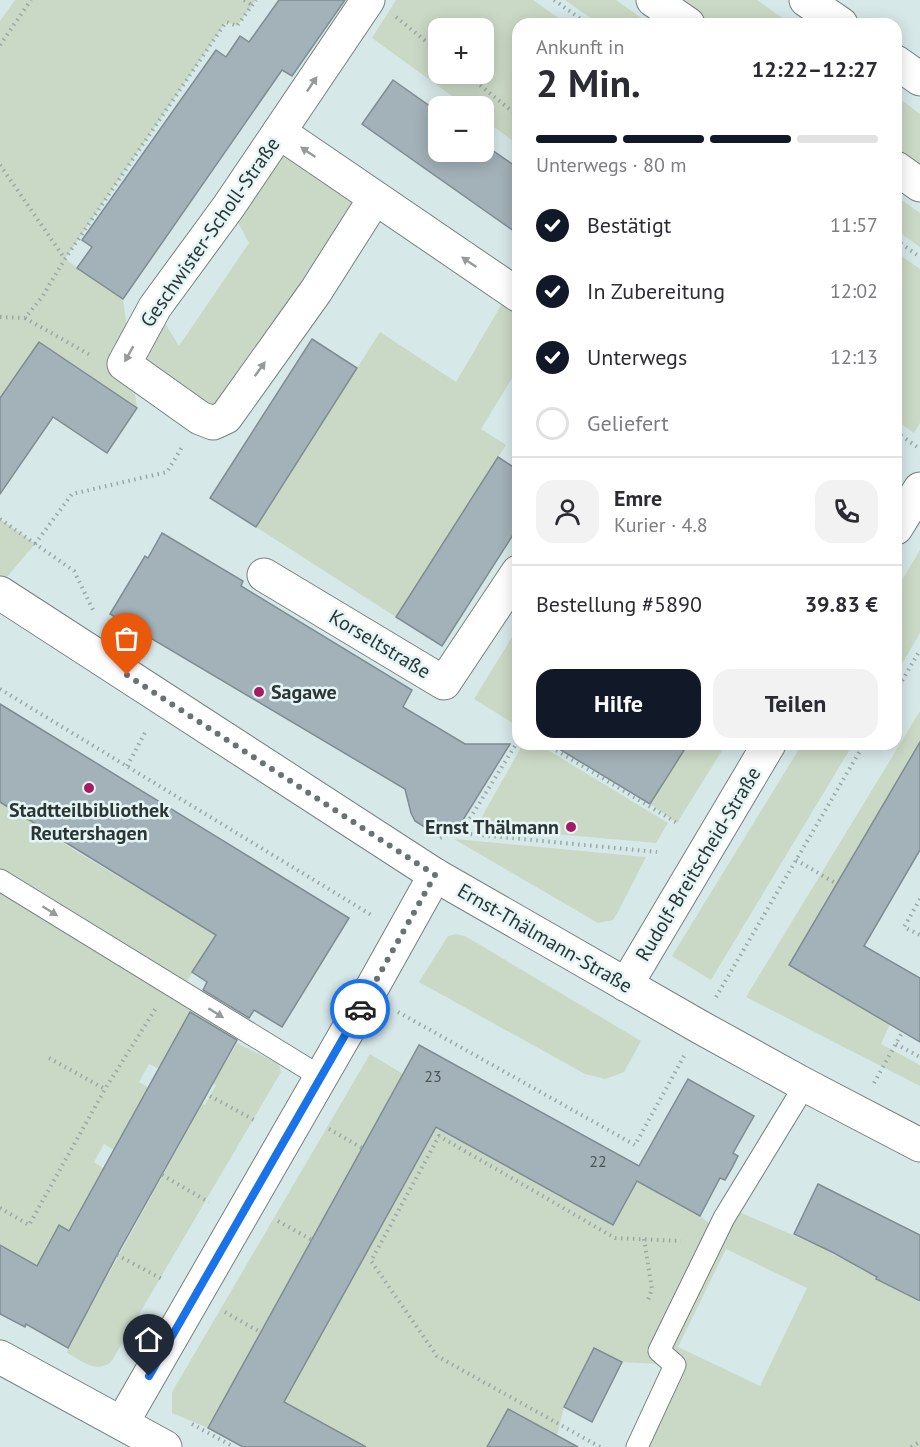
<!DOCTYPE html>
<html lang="de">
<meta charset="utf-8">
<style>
body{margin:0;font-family:"PT Sans",sans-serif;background:#f2f2f3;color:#2b2b33;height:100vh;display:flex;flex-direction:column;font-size:22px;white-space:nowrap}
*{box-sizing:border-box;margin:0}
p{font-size:20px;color:#7c7c81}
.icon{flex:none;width:33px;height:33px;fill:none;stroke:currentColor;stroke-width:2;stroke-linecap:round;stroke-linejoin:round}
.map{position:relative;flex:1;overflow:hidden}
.drawer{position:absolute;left:512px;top:18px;width:390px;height:732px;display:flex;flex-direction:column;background:#fff;border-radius:18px;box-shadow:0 3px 15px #0003}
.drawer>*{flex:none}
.fabs{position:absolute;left:428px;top:18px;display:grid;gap:12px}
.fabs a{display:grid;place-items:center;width:66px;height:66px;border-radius:12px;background:#fff;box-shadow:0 3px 15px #0003;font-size:30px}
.pin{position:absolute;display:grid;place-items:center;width:51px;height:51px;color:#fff;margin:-62px -26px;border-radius:50% 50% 50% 0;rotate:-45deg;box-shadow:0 0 6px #0007}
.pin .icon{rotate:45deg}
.courier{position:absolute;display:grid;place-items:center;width:60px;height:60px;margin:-30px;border:4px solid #1a73e8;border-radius:50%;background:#fff;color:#222;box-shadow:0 2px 8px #0007}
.headline em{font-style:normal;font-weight:600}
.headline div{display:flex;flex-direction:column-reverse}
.headline{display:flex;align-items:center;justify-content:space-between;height:102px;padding:0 24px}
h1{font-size:39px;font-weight:600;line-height:45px}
.bar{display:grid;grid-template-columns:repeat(4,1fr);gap:9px 6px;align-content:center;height:72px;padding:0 24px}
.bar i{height:8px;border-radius:4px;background:#e1e1e2}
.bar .on{background:#111827}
.bar p{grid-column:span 4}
.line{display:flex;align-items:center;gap:15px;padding:0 24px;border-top:2px solid #e1e1e2}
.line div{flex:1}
.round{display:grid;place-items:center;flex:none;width:63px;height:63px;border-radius:18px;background:#f2f2f3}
ol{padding:0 24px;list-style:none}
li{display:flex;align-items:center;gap:18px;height:66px}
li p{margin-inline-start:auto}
li .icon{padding:6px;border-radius:50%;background:#111827;color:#fff;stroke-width:4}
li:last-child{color:#7c7c81}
li i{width:33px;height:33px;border:3px solid #e1e1e2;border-radius:50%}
.button{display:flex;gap:12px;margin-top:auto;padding:12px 24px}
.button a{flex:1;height:69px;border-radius:18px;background:#111827;color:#fff;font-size:24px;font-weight:600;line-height:69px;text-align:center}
.button a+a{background:#f2f2f3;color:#2b2b33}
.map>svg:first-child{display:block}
.green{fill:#cad9c5;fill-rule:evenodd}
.building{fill:#a3b1b8;stroke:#7f8c93;stroke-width:1.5}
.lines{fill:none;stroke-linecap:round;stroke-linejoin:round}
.lane-casing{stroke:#738282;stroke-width:23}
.street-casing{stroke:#738282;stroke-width:35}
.secondary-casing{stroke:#738282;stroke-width:35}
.path{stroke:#9aa8a8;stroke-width:4;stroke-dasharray:1.5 4.5;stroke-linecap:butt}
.lane{stroke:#fff;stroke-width:21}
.street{stroke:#fff;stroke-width:33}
.secondary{stroke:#fff;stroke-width:33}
.oneway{fill:#969a9a}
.done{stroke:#687373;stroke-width:6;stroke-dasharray:0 10.8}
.route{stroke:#1a73e8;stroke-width:8}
.poi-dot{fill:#a61b61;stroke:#e4f5f6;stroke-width:2}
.labels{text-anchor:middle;stroke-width:5;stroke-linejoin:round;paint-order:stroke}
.number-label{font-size:16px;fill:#4a5355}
.street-label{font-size:20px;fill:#2d3434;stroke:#e4f5f6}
.poi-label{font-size:20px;font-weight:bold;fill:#2d3434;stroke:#e4f5f6;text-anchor:start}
</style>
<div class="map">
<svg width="920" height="1447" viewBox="0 0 920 1447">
<rect width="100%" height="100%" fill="#d7e8e8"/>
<g class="green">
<path d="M15 0H256L237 26 226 22 65 259 123 299 130 352 155 307 179 346 249 243 229 206 279 132 375 198 226 417 132 371 137 408 39 342 0 398V21Z"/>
<path d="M396 0H533L567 24H518L517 144 483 119V106H466L372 38ZM438 28H483V74H438Z"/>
<path d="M565 0H616L650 24H599Z"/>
<path d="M673 0H757L791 24H707Z"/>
<path d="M896 96 920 114V171L896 154Z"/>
<path d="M896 196 920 213V247L896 230Z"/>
<path d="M896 252 920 269V423L914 433 896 420Z"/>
<path d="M510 290 517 295V370L481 429 506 445 396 617 256 527 380 332 456 382Z"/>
<path d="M0 519 35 544 0 585Z"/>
<path d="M920 550V633L896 674V590Z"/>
<path d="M517 629V726L474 699Z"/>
<path d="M920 711V742L789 965 890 1024 881 1044 920 1065V1086L746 997Z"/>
<path d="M523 744H538L668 823 656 843 476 827Z"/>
<path d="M688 744H726L677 823 650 804Z"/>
<path d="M802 744H853L711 980 672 956Z"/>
<path d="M0 802 74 850 216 935 186 983 249 1021 231 1051 183 1025 159 1069 149 1064 139 1082 149 1088 114 1150 104 1144 94 1162 103 1168 69 1231 59 1226 49 1244 58 1249 46 1271 0 1245Z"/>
<path d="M454 839 646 857 618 912 613 920 598 923Z"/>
<path d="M456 934 465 936 641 1041 624 1072 605 1079 585 1074 419 982 448 936Z"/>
<path d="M237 1043 279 1064 281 1072 111 1362C95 1374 83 1361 67 1353L68 1348 202 1104 205 1105 216 1085 213 1084Z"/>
<path d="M370 1054 403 1074 208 1428 172 1413V1392Z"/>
<path d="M436 1127 612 1224 637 1181 700 1216 718 1230 730 1208 832 1252V1254L878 1275 876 1279 915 1299 920 1303V1447H637L675 1365 622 1362 594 1349 564 1407 557 1436 508 1409 487 1447H366L284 1402ZM726 1249 807 1288 760 1386 678 1347Z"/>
</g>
<g class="building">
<path d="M279 0H345L292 76 282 70 123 299 77 268 92 247 82 240 216 50 226 57 240 36 249 42Z"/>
<path d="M393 80 438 112V152H483V144L518 168V234L362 124Z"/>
<path d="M312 339 357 368 256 527 210 498Z"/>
<path d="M39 342 137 408 107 453 53 417 0 494V398Z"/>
<path d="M498 457 518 470V527L442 646 396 617Z"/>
<path d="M162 533 243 581 241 586 412 690 403 707 465 744H510L463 820 456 826 447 831H436L423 826 415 821 411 813 405 789 110 614 145 556 148 558Z"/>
<path d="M0 704 349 918 282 1027 254 1010 249 1018 203 990 207 982 192 972 216 935 0 802Z"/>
<path d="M920 742V850L864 946 920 978V1042L789 965Z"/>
<path d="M551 744H688L650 804Z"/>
<path d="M190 1012 237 1040 117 1255 68 1348 26 1324 25 1327 0 1314V1245L37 1266 59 1225 69 1231Z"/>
<path d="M419 1045 639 1166 688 1079 754 1116 733 1153 738 1156 732 1168 725 1180 720 1178 700 1216 637 1181 613 1225 436 1127 284 1402 366 1447H243L208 1428Z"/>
<path d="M818 1184 920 1235V1301L876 1279 877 1277 832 1252 794 1234Z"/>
<path d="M594 1348 622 1362 592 1422 564 1407Z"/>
<path d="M508 1409 578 1447H487Z"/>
</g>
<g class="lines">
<g class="lane-casing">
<g id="lane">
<path d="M0 880 321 1077"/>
<path d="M637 1447 675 1365 659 1351 724 1218 805 1085"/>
</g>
</g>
<g class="street-casing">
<g id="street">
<path d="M368 0 229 206 155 307 124 364 200 418 213 423 226 417 316 291 375 198"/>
<path d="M279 132 518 295"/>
<path d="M896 528 920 489"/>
<path d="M264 575 444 683 518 572"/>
<path d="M0 593 435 875 700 1027 805 1085 920 1145"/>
<path d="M626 985 769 744"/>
<path d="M0 1357 165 1447"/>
<path d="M122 1423 368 995 435 875"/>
</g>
</g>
<g class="secondary-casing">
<g id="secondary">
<path d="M653 0 688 24"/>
<path d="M806 0 841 24"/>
<path d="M896 62 920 79"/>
<path d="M896 168 920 185"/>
</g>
</g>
<g class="path">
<path d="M244 0 252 5"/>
<path d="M554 0 588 24"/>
<path d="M396 17 438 51"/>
<path d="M0 45 31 0"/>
<path d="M466 74 518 116"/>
<path d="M0 165 65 259"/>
<path d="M896 240 920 257"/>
<path d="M0 317 25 318 42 297 65 259 226 22 237 26 256 0"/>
<path d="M25 318 90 355"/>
<path d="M896 432 920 449"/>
<path d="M0 519 74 571 93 610"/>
<path d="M35 544 72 494 167 472 182 447"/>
<path d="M0 689 373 916"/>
<path d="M896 691 920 650"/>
<path d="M546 744 677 823"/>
<path d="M127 766 147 729"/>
<path d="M461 827 470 834 657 852"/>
<path d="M440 838 467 823 518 741"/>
<path d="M796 860 837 884"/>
<path d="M920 899 904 927 920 935"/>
<path d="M716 997 864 744"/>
<path d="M398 1012 635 1145 684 1056"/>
<path d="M896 1044 920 1057"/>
<path d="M49 1058 105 1089"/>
<path d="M874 1083 903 1031"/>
<path d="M210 1096 256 1121"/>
<path d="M329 1129 362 1148"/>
<path d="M162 1175 209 1202"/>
<path d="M0 1208 29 1225 105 1089 156 1008"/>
<path d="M278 1221 312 1240"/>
<path d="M644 1239 652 1289 648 1300"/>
<path d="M117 1255 164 1280"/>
<path d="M225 1312 260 1332"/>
<path d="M192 1424 234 1447"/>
<path d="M600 1447 437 1356 371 1261 439 1136 615 1238 681 1241"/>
<path d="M911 1447 920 1442"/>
</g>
<use href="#lane" class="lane"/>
<use href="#street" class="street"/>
<use href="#secondary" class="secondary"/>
</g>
<defs><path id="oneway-solid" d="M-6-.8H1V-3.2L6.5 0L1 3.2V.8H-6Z" transform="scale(1.5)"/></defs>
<g class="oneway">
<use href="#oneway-solid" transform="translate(312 84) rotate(-56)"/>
<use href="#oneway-solid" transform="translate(308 152) rotate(-146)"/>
<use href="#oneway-solid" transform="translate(469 262) rotate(-146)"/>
<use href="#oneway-solid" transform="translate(129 354) rotate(119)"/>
<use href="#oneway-solid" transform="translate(260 369) rotate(-54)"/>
<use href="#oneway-solid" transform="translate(50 911) rotate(32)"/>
<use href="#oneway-solid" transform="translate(216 1013) rotate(32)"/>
</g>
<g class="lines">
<path class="done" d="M127 675 435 875 360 1009"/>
<path class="route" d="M149 1376 360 1009"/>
</g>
<g class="poi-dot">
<circle cx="259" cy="692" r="6"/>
<circle cx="89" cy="788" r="6"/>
<circle cx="571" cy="827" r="6"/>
</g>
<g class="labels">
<g class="number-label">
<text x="433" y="1082">23</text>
<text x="598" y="1167">22</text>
</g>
<g class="street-label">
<text transform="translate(210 232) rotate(-55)" y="7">Geschwister-Scholl-Straße</text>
<text transform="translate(380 644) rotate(31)" y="7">Korseltstraße</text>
<text transform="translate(698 864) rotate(-59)" y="7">Rudolf-Breitscheid-Straße</text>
<text transform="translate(545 938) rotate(30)" y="7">Ernst-Thälmann-Straße</text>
</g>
<g class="poi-label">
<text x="271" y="699">Sagawe</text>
<text x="89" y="817" text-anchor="middle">Stadtteilbibliothek<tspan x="89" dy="23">Reutershagen</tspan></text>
<text x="559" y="834" text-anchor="end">Ernst Thälmann</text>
</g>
</g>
</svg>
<div class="fabs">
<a>+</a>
<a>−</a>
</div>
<div class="pin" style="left:127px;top:675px;background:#ea580c"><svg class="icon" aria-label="bag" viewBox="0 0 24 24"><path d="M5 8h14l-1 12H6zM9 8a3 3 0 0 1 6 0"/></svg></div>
<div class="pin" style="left:149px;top:1376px;background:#1f2937"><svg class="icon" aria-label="home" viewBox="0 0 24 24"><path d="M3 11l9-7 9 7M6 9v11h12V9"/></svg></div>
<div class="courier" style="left:360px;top:1009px"><svg class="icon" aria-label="car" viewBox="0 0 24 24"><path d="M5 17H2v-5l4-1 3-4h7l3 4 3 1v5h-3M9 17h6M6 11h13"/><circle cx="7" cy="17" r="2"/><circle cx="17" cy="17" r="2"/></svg></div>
<section class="drawer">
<div class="headline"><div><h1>2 Min.</h1><p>Ankunft in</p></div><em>12:22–12:27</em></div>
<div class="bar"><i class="on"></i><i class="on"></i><i class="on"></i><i></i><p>Unterwegs · 80 m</p></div>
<ol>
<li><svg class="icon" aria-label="check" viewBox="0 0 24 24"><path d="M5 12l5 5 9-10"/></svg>Bestätigt<p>11:57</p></li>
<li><svg class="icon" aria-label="check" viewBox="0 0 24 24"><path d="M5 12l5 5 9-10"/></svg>In Zubereitung<p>12:02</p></li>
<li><svg class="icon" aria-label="check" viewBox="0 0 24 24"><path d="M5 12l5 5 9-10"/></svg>Unterwegs<p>12:13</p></li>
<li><i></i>Geliefert</li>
</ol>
<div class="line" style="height:108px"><a class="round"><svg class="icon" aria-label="person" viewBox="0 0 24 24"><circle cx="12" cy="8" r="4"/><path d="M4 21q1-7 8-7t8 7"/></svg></a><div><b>Emre</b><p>Kurier · 4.8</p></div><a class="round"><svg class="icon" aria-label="phone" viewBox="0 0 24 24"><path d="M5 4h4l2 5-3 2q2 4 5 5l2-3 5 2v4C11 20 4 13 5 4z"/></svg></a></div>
<div class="line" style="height:78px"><div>Bestellung #5890</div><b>39.83 €</b></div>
<div class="button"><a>Hilfe</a><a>Teilen</a></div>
</section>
</div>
